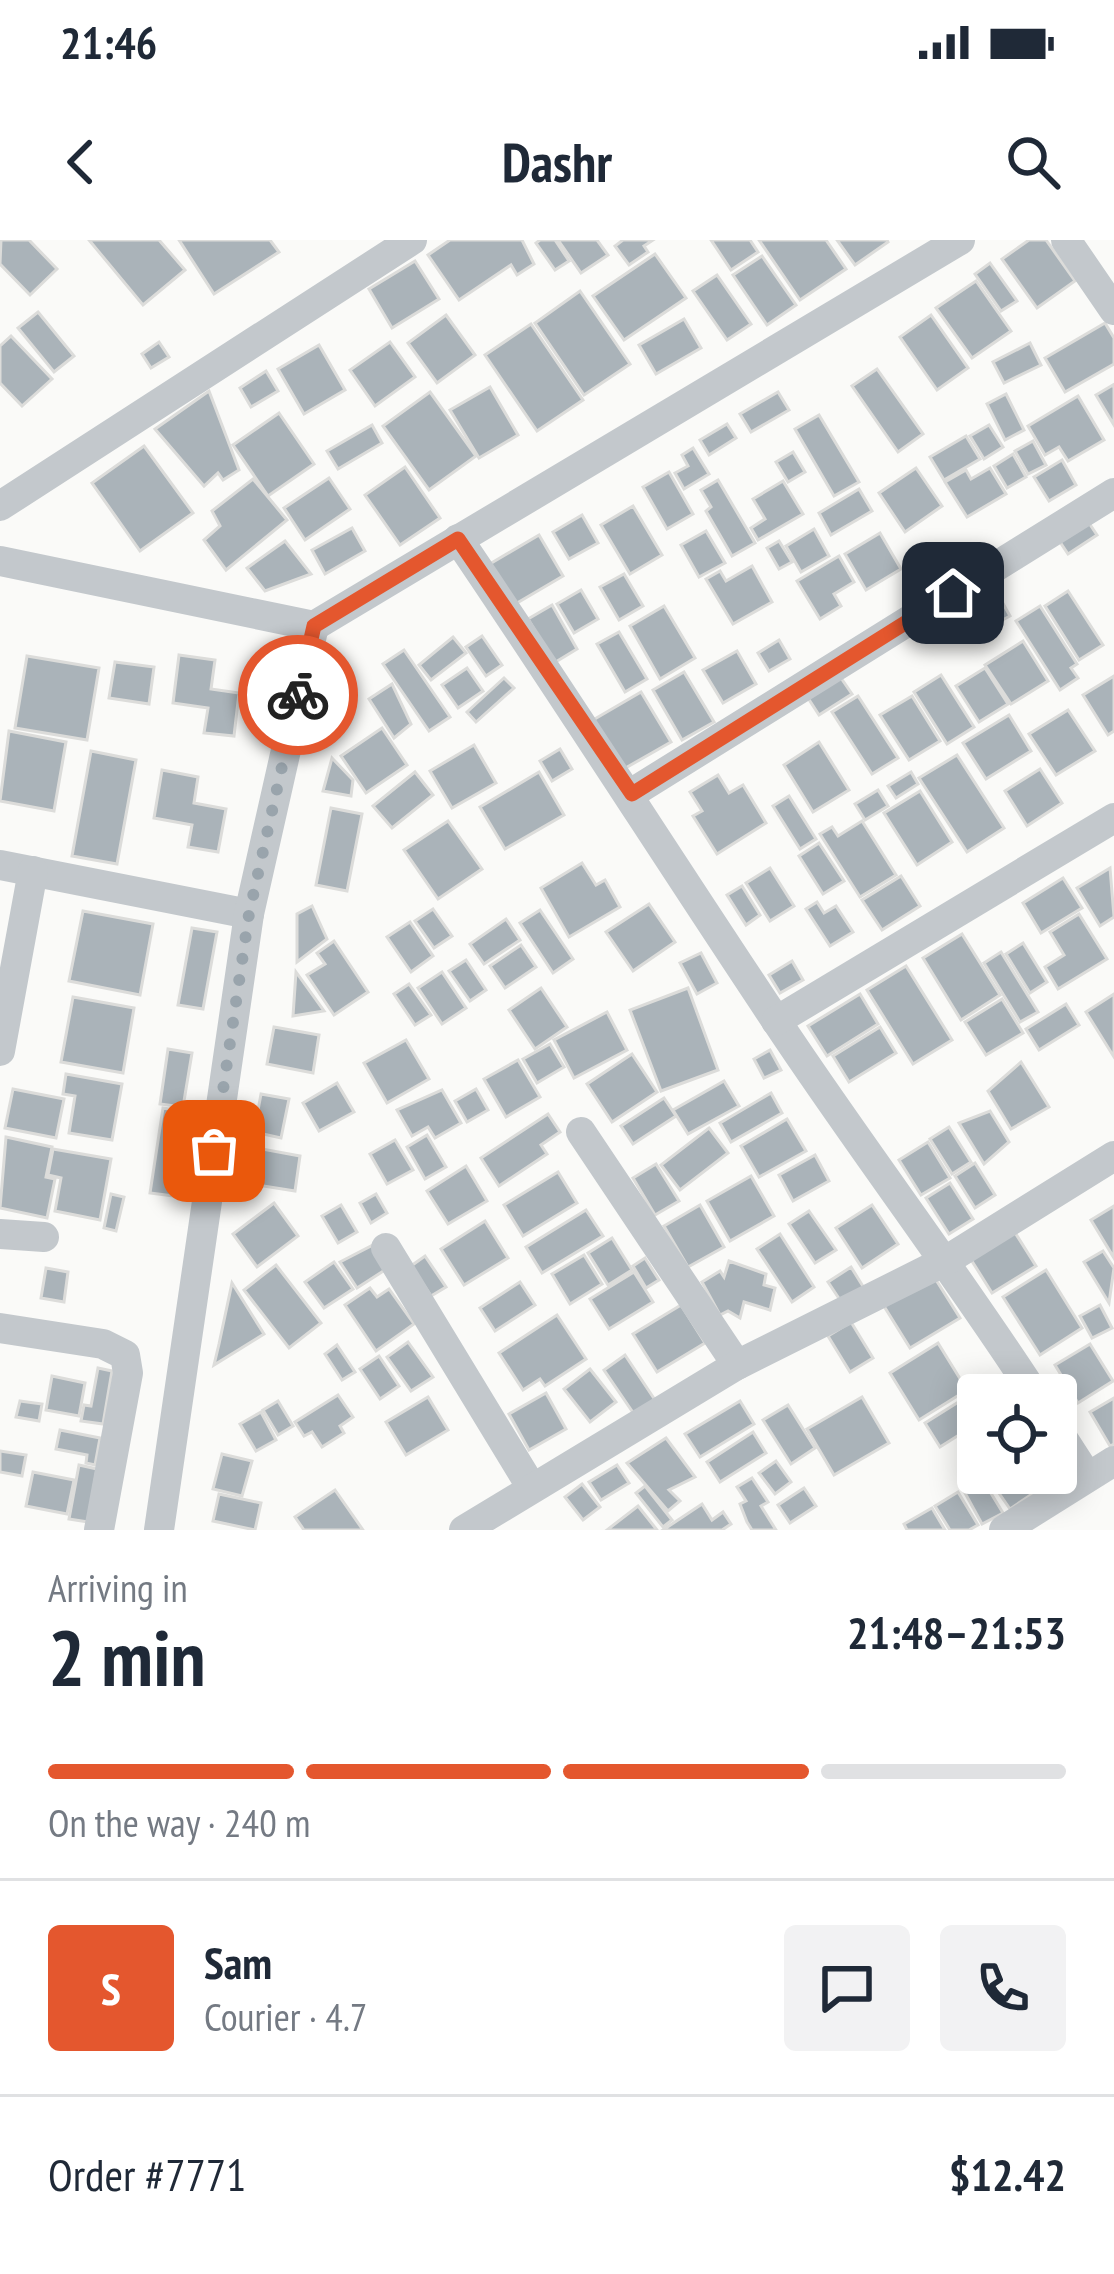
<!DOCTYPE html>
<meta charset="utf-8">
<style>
body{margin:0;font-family:"PT Sans Narrow",sans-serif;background:#f2f2f3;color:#1f2937;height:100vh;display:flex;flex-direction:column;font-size:45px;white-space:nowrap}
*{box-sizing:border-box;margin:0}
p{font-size:39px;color:#747a83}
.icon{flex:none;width:66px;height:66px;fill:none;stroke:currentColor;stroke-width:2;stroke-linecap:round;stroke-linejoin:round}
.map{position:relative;height:1290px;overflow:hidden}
.panel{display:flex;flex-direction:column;background:#fff;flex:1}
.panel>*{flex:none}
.buttons{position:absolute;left:957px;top:1134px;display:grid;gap:24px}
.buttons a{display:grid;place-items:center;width:120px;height:120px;border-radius:12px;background:#fff;box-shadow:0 6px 30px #0003;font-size:60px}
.pin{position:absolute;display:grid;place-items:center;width:102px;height:102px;color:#fff;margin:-51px;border-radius:24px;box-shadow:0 6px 18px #0006}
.courier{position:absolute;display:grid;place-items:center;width:120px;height:120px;margin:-60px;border:9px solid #e4572e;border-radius:50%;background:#fff;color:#222;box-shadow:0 3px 15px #0007}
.head em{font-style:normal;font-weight:700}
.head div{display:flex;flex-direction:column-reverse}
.head{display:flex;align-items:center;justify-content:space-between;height:204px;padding:0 48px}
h1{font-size:78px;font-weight:700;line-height:90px}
.bar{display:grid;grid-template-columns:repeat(4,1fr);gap:18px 12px;align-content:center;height:144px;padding:0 48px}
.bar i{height:15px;border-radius:9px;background:#e0e1e3}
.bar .selected{background:#e4572e}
.bar p{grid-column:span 4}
.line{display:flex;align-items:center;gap:30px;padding:0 48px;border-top:3px solid #e0e1e3}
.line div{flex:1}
.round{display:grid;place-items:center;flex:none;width:126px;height:126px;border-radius:12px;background:#f2f2f3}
.status{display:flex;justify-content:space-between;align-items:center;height:84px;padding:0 60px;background:#fff;direction:ltr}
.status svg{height:33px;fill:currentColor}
header{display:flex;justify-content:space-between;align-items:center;height:156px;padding:0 48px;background:#fff;font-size:54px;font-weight:700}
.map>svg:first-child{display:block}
.building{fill:#aab3b9;stroke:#dcdcda;stroke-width:3}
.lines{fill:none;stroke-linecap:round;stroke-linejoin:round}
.minor{stroke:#c3c8cc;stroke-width:30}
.done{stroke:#99a4ac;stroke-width:12;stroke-dasharray:0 21.6}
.route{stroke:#e4572e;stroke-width:15}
</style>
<div class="status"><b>21:46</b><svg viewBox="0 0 49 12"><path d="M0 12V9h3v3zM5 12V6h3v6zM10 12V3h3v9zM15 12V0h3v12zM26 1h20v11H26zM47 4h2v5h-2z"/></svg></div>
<header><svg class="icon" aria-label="back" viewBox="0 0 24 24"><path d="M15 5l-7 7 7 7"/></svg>Dashr<svg class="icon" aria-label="search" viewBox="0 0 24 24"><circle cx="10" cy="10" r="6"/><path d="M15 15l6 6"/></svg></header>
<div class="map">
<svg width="1114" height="1290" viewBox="0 0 1114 1290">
<rect width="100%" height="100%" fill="#fafaf8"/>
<g class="building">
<path d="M29 0 57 29 30 55 0 24 1 0Z"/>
<path d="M89 0H159L185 30 143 65Z"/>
<path d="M179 0H270L279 12 214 54Z"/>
<path d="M450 0H522L534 24 517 35 511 25 459 60 428 15Z"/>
<path d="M540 0H555L569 21 555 30 536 3Z"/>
<path d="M558 0H597L608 15 581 33Z"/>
<path d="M623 0H653L644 6 648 12 629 25 615 6Z"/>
<path d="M711 0H750L758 12 731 30Z"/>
<path d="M759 0H826L846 29 800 60Z"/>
<path d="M837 0H887L888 2 855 25Z"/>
<path d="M1029 0H1046L1075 41 1037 68 1002 19Z"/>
<path d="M655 14 686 58 624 100 593 56Z"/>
<path d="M762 16 796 65 767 85 733 35Z"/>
<path d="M415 21 439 59 392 88 369 49Z"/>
<path d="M990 23 1017 61 1001 71 975 34Z"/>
<path d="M717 35 751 84 727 100 693 51Z"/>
<path d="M976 41 1011 91 972 118 936 68Z"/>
<path d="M580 51 630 124 584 155 535 83Z"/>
<path d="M38 72 74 116 54 132 18 88Z"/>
<path d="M446 75 475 115 437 143 408 103Z"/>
<path d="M931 75 968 128 937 150 900 97Z"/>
<path d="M684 79 701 108 656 134 639 105Z"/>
<path d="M1105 83 1114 98V124L1065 152 1045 118Z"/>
<path d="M531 84 583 160 537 191 485 115Z"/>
<path d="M11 96 52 139 22 166 0 143V106Z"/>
<path d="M159 102 169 117 151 128 142 114Z"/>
<path d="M390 102 415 137 375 166 350 130Z"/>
<path d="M1030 103 1041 125 1004 143 993 122Z"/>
<path d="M319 105 345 150 304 174 278 129Z"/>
<path d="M877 129 923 194 898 212 852 146Z"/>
<path d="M266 131 278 151 251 167 240 148Z"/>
<path d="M1113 145 1114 148V185L1096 155Z"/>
<path d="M490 147 518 195 479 218 450 170Z"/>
<path d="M209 151 239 230 223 240 218 233 204 246 155 189Z"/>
<path d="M430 152 476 216 429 250 383 186Z"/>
<path d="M778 152 789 170 751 192 740 174Z"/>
<path d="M1006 154 1024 190 1005 200 987 164Z"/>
<path d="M1078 156 1104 200 1068 221 1059 207 1045 215 1028 186Z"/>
<path d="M279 173 314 224 268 256 233 205Z"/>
<path d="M819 175 859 242 834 256 795 189Z"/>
<path d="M727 184 736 198 709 215 700 200Z"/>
<path d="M372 185 382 203 338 229 327 211Z"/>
<path d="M989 185 1003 207 984 219 970 196Z"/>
<path d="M966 196 980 219 944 240 930 217Z"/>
<path d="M1033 201 1046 225 1028 234 1015 211Z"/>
<path d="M144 206 193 273 140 311 92 243Z"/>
<path d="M693 208 709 234 684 249 675 233 688 226 682 215Z"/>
<path d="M793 212 805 232 788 242 776 222Z"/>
<path d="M1013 214 1026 237 1007 248 994 226Z"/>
<path d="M1062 220 1076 245 1049 261 1034 237Z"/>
<path d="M405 227 440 278 400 305 365 255Z"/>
<path d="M916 228 942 266 905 292 879 253Z"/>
<path d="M990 228 1006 254 967 277 945 242 966 230 971 239Z"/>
<path d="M669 232 693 274 667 289 643 247Z"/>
<path d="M329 238 350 269 305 300 284 268Z"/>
<path d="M253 239 287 280 226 330 204 300 220 286 212 271Z"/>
<path d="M718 240 755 303 732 316 706 271 711 267 701 250Z"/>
<path d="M783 241 803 274 758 300 751 288 765 279 753 259Z"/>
<path d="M859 249 872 271 831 295 819 273Z"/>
<path d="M633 266 662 315 630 334 601 285Z"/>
<path d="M582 275 598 303 569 319 553 292Z"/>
<path d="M1089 283 1097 295 1068 314 1060 302Z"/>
<path d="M352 288 365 311 325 334 312 310Z"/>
<path d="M814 289 829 316 801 332 786 306Z"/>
<path d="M706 291 725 323 699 337 681 305Z"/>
<path d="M880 293 901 329 866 350 845 314Z"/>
<path d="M539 295 563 336 512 366 488 325Z"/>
<path d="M285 301 311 334 265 351 247 328Z"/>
<path d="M779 301 792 322 779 329 767 308Z"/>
<path d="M839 316 854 342 834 354 841 366 820 379 797 341Z"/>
<path d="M752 326 772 362 733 384 706 339 720 331 726 341Z"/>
<path d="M624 334 643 366 619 380 600 347Z"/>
<path d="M992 344 1010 376 969 398 951 367Z"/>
<path d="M581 350 598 379 574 393 557 364Z"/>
<path d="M1068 351 1103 405 1079 420 1045 366Z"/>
<path d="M552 365 577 409 554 423 528 379Z"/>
<path d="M664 366 695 418 660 439 630 386Z"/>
<path d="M1040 366 1077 424 1071 428 1078 438 1060 450 1016 381Z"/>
<path d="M619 392 647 439 625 452 597 404Z"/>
<path d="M482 396 502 425 486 436 466 407Z"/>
<path d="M453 397 466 413 431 440 419 425Z"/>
<path d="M779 400 790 419 769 431 758 413Z"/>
<path d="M1023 401 1048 441 1011 464 985 425Z"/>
<path d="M404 410 450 477 429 491 383 424Z"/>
<path d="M737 411 756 444 723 463 703 430Z"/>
<path d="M179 415 215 420 211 449 239 453 234 496 204 493 208 468 173 463Z"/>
<path d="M27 416 99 428 87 500 15 488Z"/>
<path d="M115 422 154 427 149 464 109 458Z"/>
<path d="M467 428 483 451 458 468 442 445Z"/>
<path d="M985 428 1008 464 979 482 956 446Z"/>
<path d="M684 432 714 482 682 500 653 450Z"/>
<path d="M941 435 974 487 947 504 914 452Z"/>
<path d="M1114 436V491L1108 495 1083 455Z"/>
<path d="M504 438 514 448 476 482 467 472Z"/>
<path d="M841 438 852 454 819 475 808 458Z"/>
<path d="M392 444 411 484 394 498 369 459Z"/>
<path d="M641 452 671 502 622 530 593 480Z"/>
<path d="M858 456 898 518 872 534 832 472Z"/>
<path d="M912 456 940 501 909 520 880 475Z"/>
<path d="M1068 470 1095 511 1056 535 1029 494Z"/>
<path d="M1009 475 1031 511 986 539 963 503Z"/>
<path d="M382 488 407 525 366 553 341 516Z"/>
<path d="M9 491 66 502 54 571 0 561Z"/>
<path d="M819 502 849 550 813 572 784 525Z"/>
<path d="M474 505 496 543 452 568 430 531Z"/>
<path d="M560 509 572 529 552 541 540 521Z"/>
<path d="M91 511 136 520 117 624 72 616Z"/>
<path d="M957 515 1004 588 967 612 919 538Z"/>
<path d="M332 518 353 540 351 556 323 551Z"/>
<path d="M1040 529 1062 563 1027 586 1005 551Z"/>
<path d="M162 530 198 537 194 563 226 569 218 612 188 607 192 585 154 578Z"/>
<path d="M415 532 433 555 392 588 373 566Z"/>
<path d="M539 532 564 575 505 609 480 567Z"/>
<path d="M911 532 918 544 896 558 888 546Z"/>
<path d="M718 535 729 553 743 545 766 583 717 614 693 576 702 571 690 552Z"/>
<path d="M878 550 888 566 865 580 855 564Z"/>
<path d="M920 551 952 602 917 625 884 573Z"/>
<path d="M789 556 816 599 800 609 773 566Z"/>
<path d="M331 568 362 574 347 651 316 645Z"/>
<path d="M448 581 482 629 438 659 404 610Z"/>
<path d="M862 581 896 635 860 657 820 594 832 587 838 596Z"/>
<path d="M819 603 844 641 823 654 799 616Z"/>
<path d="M582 623 596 645 605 640 620 667 569 697 541 648Z"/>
<path d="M770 628 794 666 770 681 746 643Z"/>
<path d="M1110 628 1114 677 1100 686 1077 648Z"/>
<path d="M901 636 920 666 882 690 862 660Z"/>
<path d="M1063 638 1082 668 1041 693 1023 663Z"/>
<path d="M742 646 760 675 746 685 727 655Z"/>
<path d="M817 662 824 673 836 666 853 692 830 706 806 669Z"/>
<path d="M649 664 675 702 633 731 606 692Z"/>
<path d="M312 666 327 699 297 722V674Z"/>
<path d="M433 669 452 696 434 708 415 681Z"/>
<path d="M540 670 573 719 553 733 520 683Z"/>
<path d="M83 671 153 684 140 755 69 741Z"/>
<path d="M1079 674 1107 719 1058 749 1045 727 1064 715 1050 692Z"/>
<path d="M506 679 520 700 484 724 470 704Z"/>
<path d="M410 682 433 716 411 732 387 697Z"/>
<path d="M192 688 217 692 203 769 178 765Z"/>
<path d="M962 694 1000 755 961 780 923 718Z"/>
<path d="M334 701 368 752 334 775 307 735 325 724 317 713Z"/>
<path d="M1023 703 1047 742 1030 753 1006 714Z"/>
<path d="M521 705 536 727 505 748 490 726Z"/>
<path d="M1001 712 1038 772 1020 782 984 723Z"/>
<path d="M701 713 717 743 697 754 680 723Z"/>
<path d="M466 720 486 750 470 761 449 731Z"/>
<path d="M792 721 803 740 780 753 769 735Z"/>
<path d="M906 726 952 800 913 824 867 750Z"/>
<path d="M296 732 324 771 293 776Z"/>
<path d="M442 732 466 768 442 784 418 748Z"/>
<path d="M409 744 431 775 415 785 394 754Z"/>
<path d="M541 748 567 787 535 809 509 770Z"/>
<path d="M688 748 718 830 661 851 630 770Z"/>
<path d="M860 754 878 784 827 816 808 786Z"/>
<path d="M1114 754V817L1086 772Z"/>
<path d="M73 757 134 768 123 833 61 822Z"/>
<path d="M1002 759 1023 793 986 815 965 782Z"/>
<path d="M1066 764 1079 785 1039 810 1026 789Z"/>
<path d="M607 772 627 810 574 838 554 800Z"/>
<path d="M274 787 319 795 313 833 267 824Z"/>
<path d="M880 787 896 813 849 842 833 816Z"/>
<path d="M406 800 429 839 387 863 364 823Z"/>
<path d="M550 804 564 827 537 843 523 819Z"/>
<path d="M168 809 192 813 183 867 160 864Z"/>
<path d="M770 810 781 830 764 838 754 819Z"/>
<path d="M632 814 657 852 612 882 587 844Z"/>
<path d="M518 820 540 857 506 877 484 839Z"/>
<path d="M1021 822 1049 867 1011 889 988 851Z"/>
<path d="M66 834 122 844 112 900 69 893 75 856 63 854Z"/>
<path d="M724 841 739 866 688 894 673 870Z"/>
<path d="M337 843 354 872 319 891 303 863Z"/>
<path d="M13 849 64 859 56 898 5 888Z"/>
<path d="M476 849 488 870 467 882 455 861Z"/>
<path d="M442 850 461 883 435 898 428 887 412 896 397 870Z"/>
<path d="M771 853 782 873 731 902 720 883Z"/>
<path d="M261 854 289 859 281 898 254 892Z"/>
<path d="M664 858 676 876 633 904 621 886Z"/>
<path d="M163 868 187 872 174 956 150 953Z"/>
<path d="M990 871 1009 902 984 924 959 883Z"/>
<path d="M548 874 560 892 541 905 547 914 499 946 481 918Z"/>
<path d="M787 879 806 911 759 937 741 906Z"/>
<path d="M949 887 971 922 952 934 930 899Z"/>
<path d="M709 888 728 913 680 950 661 925Z"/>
<path d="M427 895 446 927 425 939 407 907Z"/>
<path d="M6 897 52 907 46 937 55 939 47 978 0 968Z"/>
<path d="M395 900 413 930 387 944 370 914Z"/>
<path d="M928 902 950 938 921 955 899 920Z"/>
<path d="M251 907 300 916 295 951 245 943Z"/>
<path d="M53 909 111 919 100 980 55 971 61 938 48 935Z"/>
<path d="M815 915 829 941 793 961 779 935Z"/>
<path d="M975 923 995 955 975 968 955 936Z"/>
<path d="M656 924 679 961 655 975 633 938Z"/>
<path d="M466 926 487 961 448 984 427 951Z"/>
<path d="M558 932 577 963 523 996 504 965Z"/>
<path d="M751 936 774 976 730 1001 707 961Z"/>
<path d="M950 943 973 979 949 994 926 958Z"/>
<path d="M111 954 124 957 116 991 104 988Z"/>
<path d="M376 954 387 973 371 983 360 963Z"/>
<path d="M274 963 298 996 257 1027 233 994Z"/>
<path d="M341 965 357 992 338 1003 322 976Z"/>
<path d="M700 965 724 1007 688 1027 664 986Z"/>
<path d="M872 965 898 1004 862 1028 836 988Z"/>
<path d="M1114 966V1018L1091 980Z"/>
<path d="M586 970 603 996 542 1033 526 1007Z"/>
<path d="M809 971 836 1010 815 1023 789 984Z"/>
<path d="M485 981 508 1018 464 1045 441 1009Z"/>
<path d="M1014 991 1036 1026 992 1053 970 1018Z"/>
<path d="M780 994 814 1047 792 1062 757 1009Z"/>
<path d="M612 998 632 1030 608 1045 588 1013Z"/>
<path d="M373 1005 388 1028 357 1048 340 1022Z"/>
<path d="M1103 1011 1114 1028 1109 1063 1084 1022Z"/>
<path d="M584 1015 602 1044 570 1064 552 1034Z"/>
<path d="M425 1016 446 1047 431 1056 411 1026Z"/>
<path d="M645 1018 659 1040 646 1048 633 1026Z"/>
<path d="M729 1021 766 1034 764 1045 775 1048 770 1070 744 1062 740 1078 728 1071 720 1075 702 1042 720 1031 724 1037Z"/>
<path d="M334 1022 353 1049 324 1068 305 1042Z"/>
<path d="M276 1025 321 1083 289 1108 244 1050Z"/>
<path d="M851 1027 864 1048 842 1063 828 1042Z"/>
<path d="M46 1028 68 1032 64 1062 41 1058Z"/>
<path d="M1046 1030 1082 1088 1040 1115 1003 1057Z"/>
<path d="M634 1032 653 1062 609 1089 590 1059Z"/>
<path d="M931 1032 960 1078 910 1108 882 1063Z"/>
<path d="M520 1042 535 1065 495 1091 480 1068Z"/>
<path d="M232 1043 264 1094 214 1125 219 1104Z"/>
<path d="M370 1048 377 1057 389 1049 414 1084 376 1111 345 1065Z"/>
<path d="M681 1065 705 1103 657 1132 633 1094Z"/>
<path d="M1100 1065 1112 1088 1092 1098 1080 1076Z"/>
<path d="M557 1075 586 1119 545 1146 540 1139 523 1150 499 1113Z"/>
<path d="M851 1082 873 1118 850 1132 828 1096Z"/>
<path d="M408 1102 433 1137 411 1151 387 1117Z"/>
<path d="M938 1103 967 1150 919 1180 890 1133Z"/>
<path d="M1090 1104 1113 1141 1078 1163 1055 1125Z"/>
<path d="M337 1105 355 1132 342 1140 325 1114Z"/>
<path d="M625 1115 655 1160 634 1174 604 1130Z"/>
<path d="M379 1116 399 1146 380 1159 360 1129Z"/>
<path d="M98 1128 112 1131 103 1184 81 1181 84 1165 91 1166Z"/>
<path d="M590 1129 616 1162 590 1182 564 1149Z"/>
<path d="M52 1136 85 1143 79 1176 46 1170Z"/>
<path d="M984 1146 990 1155H978V1183L940 1207 925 1183Z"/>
<path d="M546 1153 566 1189 529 1210 509 1174Z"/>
<path d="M338 1155 353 1177 340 1186 344 1193 322 1207 312 1192 304 1196 295 1182Z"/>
<path d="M428 1157 448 1190 406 1215 386 1182Z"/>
<path d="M862 1157 889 1203 834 1235 807 1189Z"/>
<path d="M1114 1158V1204L1110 1206 1090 1172Z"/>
<path d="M20 1161 42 1164 39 1181 16 1177Z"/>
<path d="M278 1161 293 1186 278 1195 263 1170Z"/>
<path d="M740 1161 754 1184 700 1217 685 1194Z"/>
<path d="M788 1165 815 1208 791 1224 763 1180Z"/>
<path d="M261 1172 276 1200 256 1211 240 1184Z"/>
<path d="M60 1190 100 1198 95 1225 86 1223 87 1215 56 1209Z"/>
<path d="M753 1192 766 1213 720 1242 707 1222Z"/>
<path d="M666 1198 695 1237 669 1250 680 1261 668 1271 627 1223Z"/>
<path d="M1056 1208 1069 1227 1032 1251 1020 1233H1056Z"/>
<path d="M0 1211 26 1215 22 1236 0 1232Z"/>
<path d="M222 1214 252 1221 242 1256 213 1249Z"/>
<path d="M776 1221 791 1242 775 1254 759 1233Z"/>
<path d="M79 1225 97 1229 88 1282 69 1279Z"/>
<path d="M617 1225 629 1243 601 1260 589 1242Z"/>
<path d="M33 1232 74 1240 67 1274 26 1266Z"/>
<path d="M978 1232 1003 1273 982 1284 959 1242Z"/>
<path d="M985 1233H1017L1032 1254 1010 1269Z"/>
<path d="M752 1238 768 1262 761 1266 776 1290H752L747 1282 740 1264 746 1261 737 1247Z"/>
<path d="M582 1244 600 1267 583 1280 565 1257Z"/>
<path d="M645 1246 672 1280 663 1287 636 1253Z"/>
<path d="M804 1248 816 1266 790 1283 778 1265Z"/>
<path d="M335 1250 363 1290H304L295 1277Z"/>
<path d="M958 1252 978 1285 969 1290H950L935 1266Z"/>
<path d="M219 1254 261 1263 255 1290 213 1281Z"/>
<path d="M702 1264 712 1280 723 1272 731 1284 722 1290H663Z"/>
<path d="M638 1266 657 1290H607Z"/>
<path d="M932 1268 945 1290H907L904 1284Z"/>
</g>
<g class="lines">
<g class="minor">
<path d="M1066 0 1114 70"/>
<path d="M0 266 412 0"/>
<path d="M458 299C566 458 669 620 775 779 859 906 952 1027 1035 1155"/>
<path d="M0 321 314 386 960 0"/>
<path d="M632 553 1114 253"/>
<path d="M0 625 249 674"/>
<path d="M776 781 1114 578"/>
<path d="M0 811 33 631"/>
<path d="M581 892 737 1125"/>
<path d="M0 994 44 997"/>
<path d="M386 1008 532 1248"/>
<path d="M0 1088 103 1104 125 1115 128 1133 99 1290"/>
<path d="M1056 1188 1087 1236"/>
<path d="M159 1290 249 674 314 386"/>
<path d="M464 1290 737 1125 947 1020 1114 916"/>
<path d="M1004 1290 1114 1221"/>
</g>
</g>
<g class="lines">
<path class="done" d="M214 911 249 674 298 455"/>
<path class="route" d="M298 455 314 386 458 299 632 554 953 353"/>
</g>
</svg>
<div class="buttons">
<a><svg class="icon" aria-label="locate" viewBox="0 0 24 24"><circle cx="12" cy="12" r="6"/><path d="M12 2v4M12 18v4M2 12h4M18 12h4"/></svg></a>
</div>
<div class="pin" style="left:214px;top:911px;background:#ea580c"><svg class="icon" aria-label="bag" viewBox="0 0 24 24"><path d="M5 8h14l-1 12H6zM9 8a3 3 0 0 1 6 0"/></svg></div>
<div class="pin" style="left:953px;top:353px;background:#1f2937"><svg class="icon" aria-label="home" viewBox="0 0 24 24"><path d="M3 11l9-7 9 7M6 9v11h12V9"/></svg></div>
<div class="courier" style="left:298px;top:455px"><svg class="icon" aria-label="bike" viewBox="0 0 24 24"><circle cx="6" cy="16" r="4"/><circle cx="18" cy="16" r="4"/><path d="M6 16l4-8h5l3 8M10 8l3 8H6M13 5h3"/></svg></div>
</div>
<section class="panel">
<div class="head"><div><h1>2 min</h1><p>Arriving in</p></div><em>21:48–21:53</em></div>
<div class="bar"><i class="selected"></i><i class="selected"></i><i class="selected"></i><i></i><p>On the way · 240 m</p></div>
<div class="line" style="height:216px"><b class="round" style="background:#e4572e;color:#fff">S</b><div><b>Sam</b><p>Courier · 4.7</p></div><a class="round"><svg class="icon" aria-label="chat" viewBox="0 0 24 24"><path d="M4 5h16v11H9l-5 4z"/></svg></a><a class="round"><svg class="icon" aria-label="phone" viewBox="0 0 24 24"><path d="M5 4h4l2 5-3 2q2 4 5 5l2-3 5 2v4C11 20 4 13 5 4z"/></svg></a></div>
<div class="line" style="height:156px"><div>Order #7771</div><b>$12.42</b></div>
</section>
